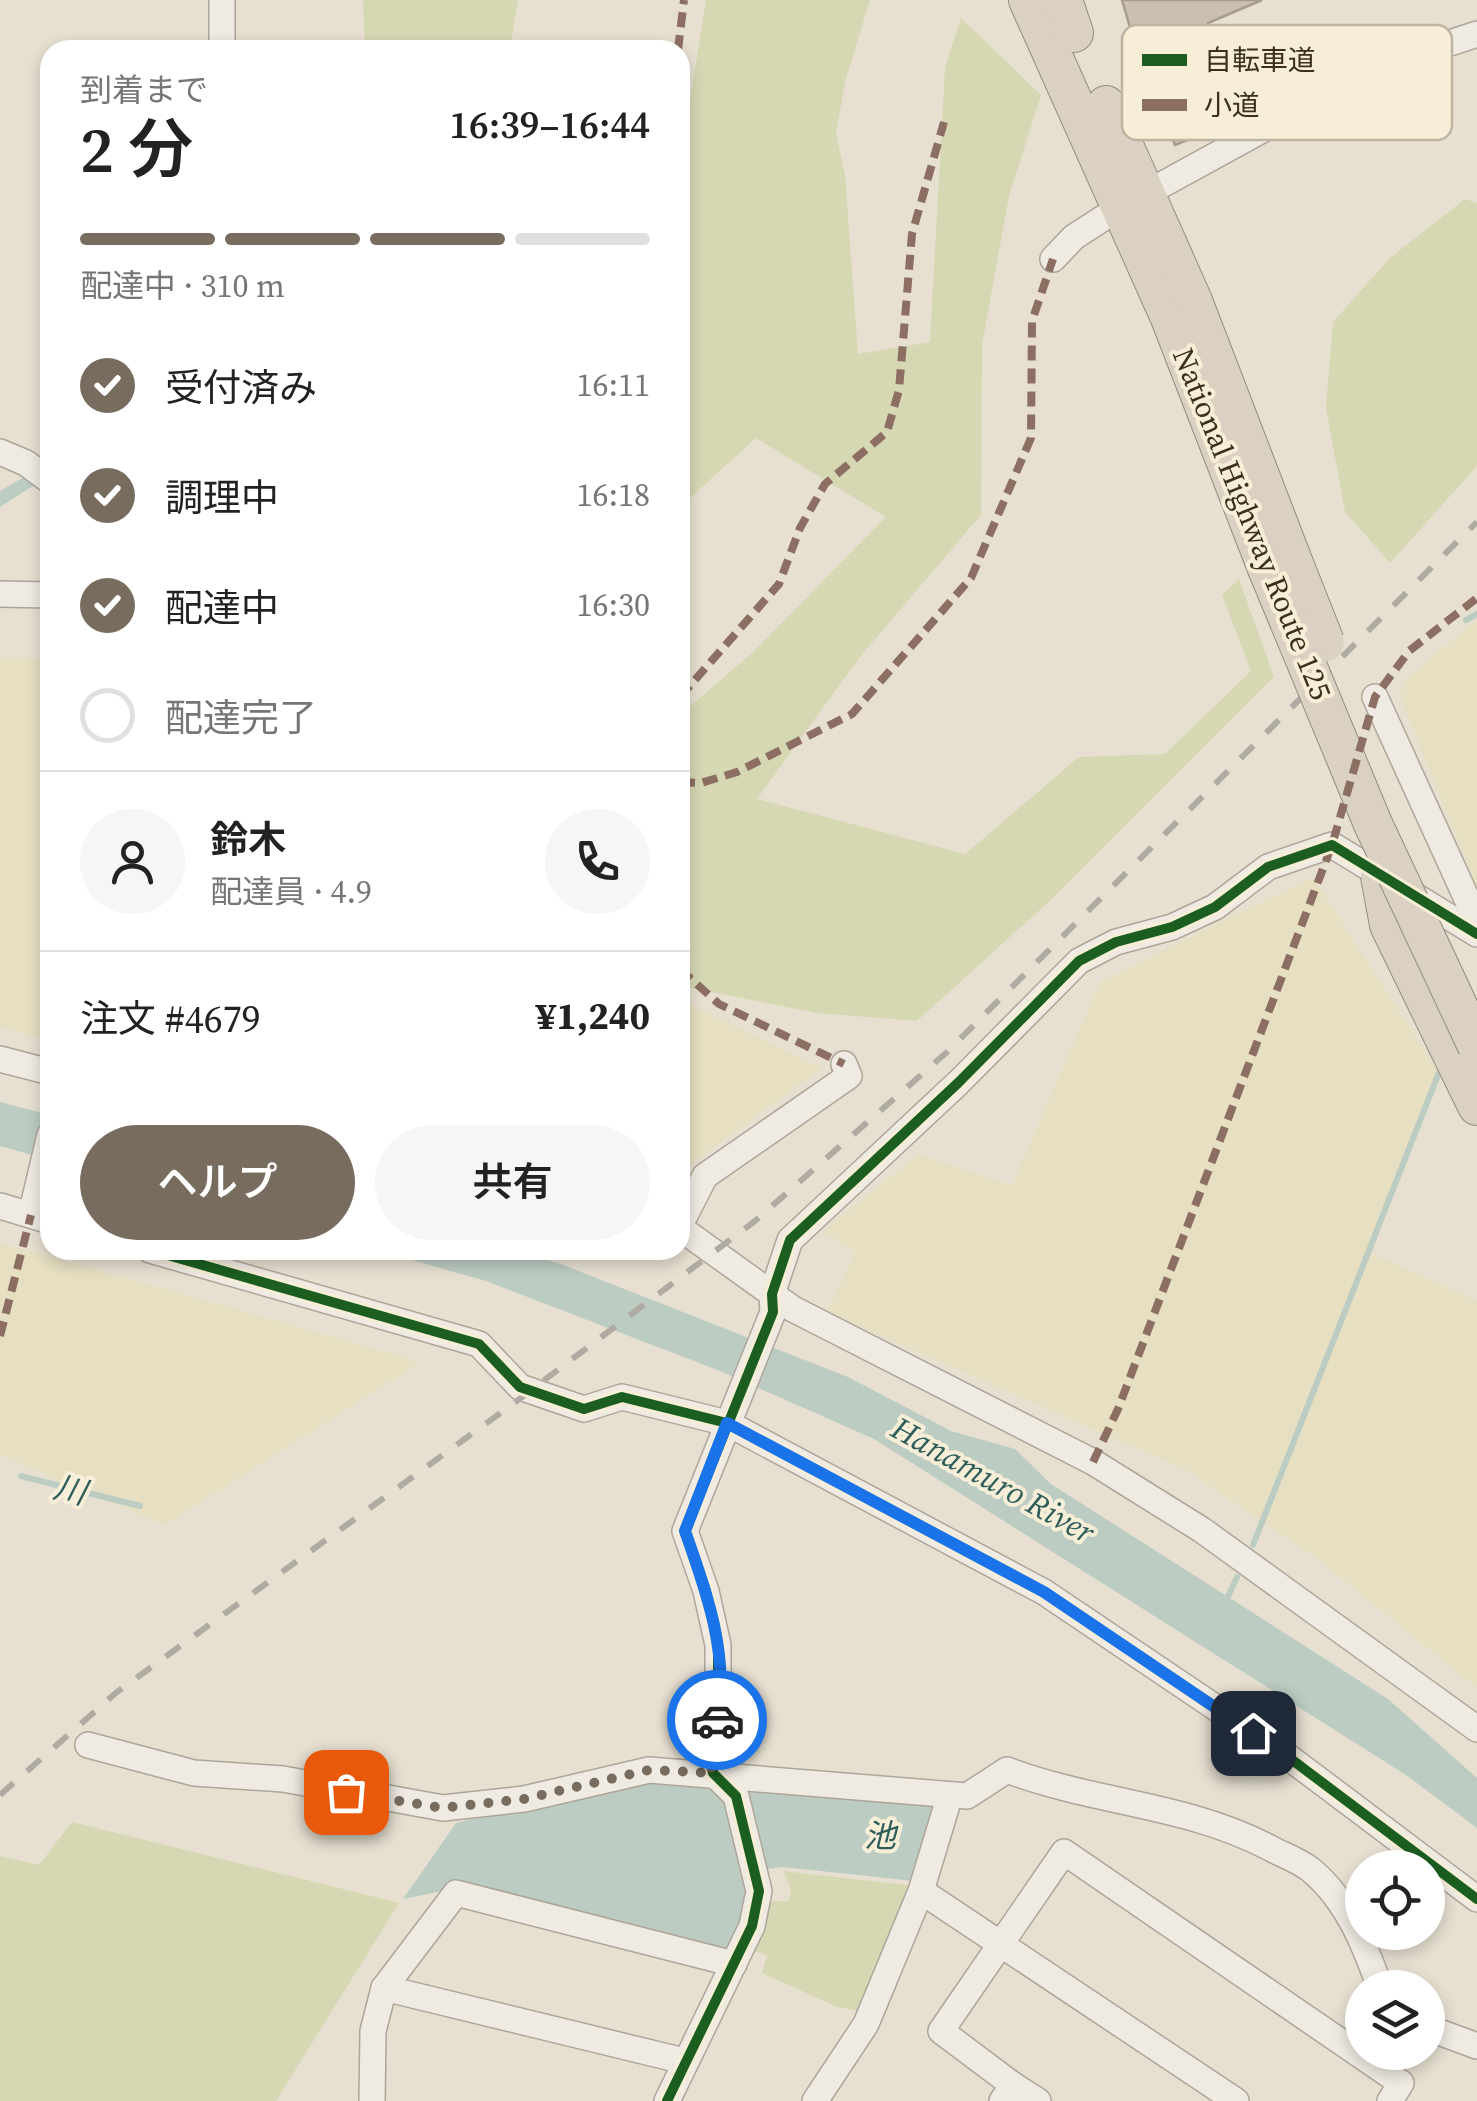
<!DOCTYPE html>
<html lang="ja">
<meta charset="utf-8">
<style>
body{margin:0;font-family:"Source Serif 4","Noto Sans JP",serif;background:#f6f6f6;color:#222;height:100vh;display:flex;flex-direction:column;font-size:38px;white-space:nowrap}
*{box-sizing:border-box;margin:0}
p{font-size:32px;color:#767676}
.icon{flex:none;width:55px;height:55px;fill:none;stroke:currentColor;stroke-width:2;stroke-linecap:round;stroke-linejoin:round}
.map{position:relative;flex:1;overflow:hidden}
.panel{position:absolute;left:40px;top:40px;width:650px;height:1220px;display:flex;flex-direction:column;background:#fff;border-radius:30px;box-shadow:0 5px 15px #0003}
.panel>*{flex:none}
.tools{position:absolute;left:1345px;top:1850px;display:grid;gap:20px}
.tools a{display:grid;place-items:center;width:100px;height:100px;border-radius:50%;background:#fff;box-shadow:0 5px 15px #0003;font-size:50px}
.pin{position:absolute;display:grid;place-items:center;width:85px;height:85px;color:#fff;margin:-42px;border-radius:20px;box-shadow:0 5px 15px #0006}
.courier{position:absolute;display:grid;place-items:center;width:100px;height:100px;margin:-50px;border:8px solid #1a73e8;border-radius:50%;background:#fff;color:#222;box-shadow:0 2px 12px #0007}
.summary em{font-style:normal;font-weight:600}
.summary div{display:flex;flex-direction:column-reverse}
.summary{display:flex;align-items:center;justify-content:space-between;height:170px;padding:0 40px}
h1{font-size:65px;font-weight:600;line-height:75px}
.bar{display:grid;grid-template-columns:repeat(4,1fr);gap:15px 10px;align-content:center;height:120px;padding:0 40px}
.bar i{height:12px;border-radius:8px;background:#e0e0e0}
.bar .on{background:#786c5e}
.bar p{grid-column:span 4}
.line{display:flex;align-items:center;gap:25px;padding:0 40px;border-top:2px solid #e0e0e0}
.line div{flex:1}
.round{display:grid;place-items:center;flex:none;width:105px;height:105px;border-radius:52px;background:#f6f6f6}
ol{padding:0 40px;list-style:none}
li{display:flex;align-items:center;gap:30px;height:110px}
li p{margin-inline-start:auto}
li .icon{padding:10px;border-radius:50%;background:#786c5e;color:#fff;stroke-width:4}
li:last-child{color:#767676}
li i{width:55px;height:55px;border:5px solid #e0e0e0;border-radius:50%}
.cta{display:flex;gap:20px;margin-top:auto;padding:20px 40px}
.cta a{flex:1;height:115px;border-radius:60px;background:#786c5e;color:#fff;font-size:40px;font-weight:600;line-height:115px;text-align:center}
.cta a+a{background:#f6f6f6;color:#222}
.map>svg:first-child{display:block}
.farmland{fill:#e6dfc2}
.green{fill:#d6d7b3}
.water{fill:#bcccc2}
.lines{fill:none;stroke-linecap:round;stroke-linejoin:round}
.stream{stroke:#bcccc2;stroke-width:6}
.building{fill:#cbbfb2;stroke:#a89c90;stroke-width:2.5}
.minor-casing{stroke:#ada599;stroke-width:28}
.highway-casing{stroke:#928b80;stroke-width:40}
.minor{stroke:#efebe3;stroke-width:25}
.highway{stroke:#dad1c2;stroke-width:38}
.rail{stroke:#afaaa2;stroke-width:6;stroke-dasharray:18 18;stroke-linecap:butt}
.highway-bridge-casing{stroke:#928b80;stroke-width:40;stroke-linecap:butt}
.highway-bridge{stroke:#dad1c2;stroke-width:38}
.quiet{stroke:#8d6e63;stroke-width:8;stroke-dasharray:15 8;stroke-linecap:butt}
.cycleway-casing{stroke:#f7eed8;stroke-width:16}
.cycleway{stroke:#1b5e20;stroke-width:10}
.done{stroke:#786c5e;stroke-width:10;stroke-dasharray:0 18}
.route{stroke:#1a73e8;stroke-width:12}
.labels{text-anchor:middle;stroke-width:8;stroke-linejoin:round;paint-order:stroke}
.street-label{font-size:30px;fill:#3d2e20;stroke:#f7eed8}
.water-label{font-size:32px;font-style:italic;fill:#2f5d5a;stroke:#f7eed8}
.key{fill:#f7eed8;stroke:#bfb4a1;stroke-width:2.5}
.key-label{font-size:28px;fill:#3d2e20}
</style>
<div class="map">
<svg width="1477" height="2101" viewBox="0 0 1477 2101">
<rect width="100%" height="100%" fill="#e7e0d1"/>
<g class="farmland">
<path d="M1477 619V888L1399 694 1410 676Z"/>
<path d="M0 658 50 659V1040L0 1027Z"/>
<path d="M1313 877 1438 1071 1371 1253 1477 1301V1688L1316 1558 1188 1471 827 1312 856 1252 823 1232 918 1154 1012 1185 1100 982Z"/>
<path d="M680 993 693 1006 822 1068 680 1172Z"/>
<path d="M0 1243 173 1291 421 1362 165 1525 0 1455Z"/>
</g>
<g class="green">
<path d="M363 0H518L510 50H365Z"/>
<path d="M706 0H870L845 82 836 133 845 175 858 354 930 342 945 68 961 18 1041 95 1009 196 982 345 981 515 859 658 757 799 965 854 1079 757 1165 754 1251 671 1222 595 1239 579 1274 677 1054 897 917 1021 817 1013 680 986V715L753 652 886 517 756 438 680 507V163Z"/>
<path d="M1465 199 1477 203V466L1390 563 1345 512 1326 407 1333 322 1390 258Z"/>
<path d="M72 1822 399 1903 276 2101H0V1856L39 1865Z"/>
<path d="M783 1871 914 1886 865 2012 837 2007 762 1973 767 1955 747 1949 758 1901H789L791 1889Z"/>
</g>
<g class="water">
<path d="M50 462V475L0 507V491Z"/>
<path d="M0 1102 50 1115V1160L0 1146Z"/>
<path d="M376 1250H515L561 1264 848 1377 951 1431 1015 1449 1051 1484 1388 1699 1477 1778V1828L1406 1775 874 1439 720 1371 486 1281Z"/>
<path d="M649 1775 712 1778 731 1797 752 1873 732 1960 457 1888 403 1899 456 1823Z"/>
<path d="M725 1779 945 1798 914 1881 783 1867 761 1870Z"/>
</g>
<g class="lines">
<g class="stream">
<path d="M1466 620 1477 614"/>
<path d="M21 1476 140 1506"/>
<path d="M1253 1545 1440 1070"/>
<path d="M1225 1603 1237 1577"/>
</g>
</g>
<path class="building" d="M1122 0H1262L1208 23 1227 82 1214 87 1229 123 1175 145 1137 51Z"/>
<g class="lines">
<g class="minor-casing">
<g id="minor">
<path d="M222 50V0"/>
<path d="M1145 194 1377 67 1477 34"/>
<path d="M1053 259 1074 237 1122 206"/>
<path d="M0 452 26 463 50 481"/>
<path d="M0 594 50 595"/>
<path d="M1375 697 1477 921"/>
<path d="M0 1059 50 1072"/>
<path d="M0 1206 50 1221"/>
<path d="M31 1215 50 1135"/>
<path d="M680 1225 705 1176 849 1076 844 1064"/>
<path d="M680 1228 793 1309 1093 1462 1202 1530 1477 1729"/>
<path d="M150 1250 479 1344 520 1387 584 1409 622 1397 727 1423 1044 1592 1283 1753 1477 1899"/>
<path d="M88 1745 194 1773 283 1779 443 1808 524 1799 649 1770 967 1796 1007 1770C1094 1803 1187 1804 1270 1848 1283 1855 1300 1861 1311 1870 1347 1900 1365 1945 1380 1988"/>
<path d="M950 1795 921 1891 1236 2101"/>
<path d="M384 1988 684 2061"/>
<path d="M1428 2028 1477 2046"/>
<path d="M1013 2085 941 2031 1064 1852 1401 2083 1390 2101"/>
<path d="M372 2101 373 2031 384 1988 456 1893 734 1964"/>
<path d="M667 2101 752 1926 759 1891 736 1796 713 1773 709 1754 718 1714V1645L706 1591 685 1531 773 1312 772 1294 790 1240 958 1083 1079 961 1116 942 1172 927 1215 907 1268 867 1332 845 1477 934"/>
<path d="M815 2101 866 2024 921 1891"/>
<path d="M1002 2101 1013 2085 1038 2101"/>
</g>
</g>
<g class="highway-casing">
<g id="highway">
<path d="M1028 0 1170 318 1266 566"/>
<path d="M1063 0 1074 33"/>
<path d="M1106 105 1193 301 1291 556"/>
<path d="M1380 876 1389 925 1477 1106"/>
</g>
</g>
<use href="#minor" class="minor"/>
<use href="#highway" class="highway"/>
<path class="rail" d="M0 1795 117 1692 506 1409 755 1221 946 1053 1477 522"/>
<g class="highway-bridge-casing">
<g id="highway-bridge">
<path d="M1291 556 1325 642"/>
<path d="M1266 566 1373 824 1477 1046"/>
</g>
</g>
<use href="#highway-bridge" class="highway-bridge"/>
<g class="quiet">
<path d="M678 50 684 0"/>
<path d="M680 697 779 584 800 528 825 484 887 432 899 390 912 234 944 122"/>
<path d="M680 782 701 783 737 772 852 714 971 578 1031 438 1032 321 1053 259"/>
<path d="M680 969 719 1004 844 1064"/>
<path d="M0 1336 31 1215"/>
<path d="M1093 1462 1118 1409 1332 845 1375 697 1409 651 1477 598"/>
</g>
<g class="cycleway-casing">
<g id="cycleway">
<path d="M150 1250 479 1344 520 1387 584 1409 622 1397 727 1423 1044 1592 1283 1753 1477 1899"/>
<path d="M667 2101 752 1926 759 1891 736 1796 713 1773 709 1754 718 1714V1645L706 1591 685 1531 773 1312 772 1294 790 1240 958 1083 1079 961 1116 942 1172 927 1215 907 1268 867 1332 845 1477 934"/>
</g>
</g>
<use href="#cycleway" class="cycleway"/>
</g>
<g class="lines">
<path class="done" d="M346 1792 442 1808 524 1799 649 1770 713 1773 708 1754 717 1720"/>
<path class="route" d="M717 1720C730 1656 706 1590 685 1531L727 1423 1044 1592 1253 1733"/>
</g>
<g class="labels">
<g class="street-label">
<text transform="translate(1252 524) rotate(68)" y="10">National Highway Route 125</text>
</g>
<g class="water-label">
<text transform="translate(993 1480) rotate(29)" y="11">Hanamuro River</text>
<text transform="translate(70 1490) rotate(13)" y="11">川</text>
<text x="880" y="1847">池</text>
</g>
</g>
<rect x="1122" y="25" width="330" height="115" rx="15" class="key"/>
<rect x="1142" y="54" width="45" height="12" fill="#1b5e20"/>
<rect x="1142" y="99" width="45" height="12" fill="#8d6e63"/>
<g class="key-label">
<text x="1204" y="70">自転車道</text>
<text x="1204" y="115">小道</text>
</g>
</svg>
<div class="tools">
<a><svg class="icon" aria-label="locate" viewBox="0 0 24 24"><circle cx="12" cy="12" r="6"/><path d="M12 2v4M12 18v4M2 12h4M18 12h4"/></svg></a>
<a><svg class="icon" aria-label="layers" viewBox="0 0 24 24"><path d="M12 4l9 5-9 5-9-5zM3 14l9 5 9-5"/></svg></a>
</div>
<div class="pin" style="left:346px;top:1792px;background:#ea580c"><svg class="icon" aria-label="bag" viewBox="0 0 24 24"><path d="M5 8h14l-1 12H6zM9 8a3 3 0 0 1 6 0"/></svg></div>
<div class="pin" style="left:1253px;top:1733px;background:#1f2937"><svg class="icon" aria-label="home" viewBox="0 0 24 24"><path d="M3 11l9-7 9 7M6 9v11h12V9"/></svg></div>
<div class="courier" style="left:717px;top:1720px"><svg class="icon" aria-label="car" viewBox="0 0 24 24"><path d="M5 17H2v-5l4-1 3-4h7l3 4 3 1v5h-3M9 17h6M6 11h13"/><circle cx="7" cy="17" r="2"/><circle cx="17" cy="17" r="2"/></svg></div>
<section class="panel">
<div class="summary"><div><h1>2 分</h1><p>到着まで</p></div><em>16:39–16:44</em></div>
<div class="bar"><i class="on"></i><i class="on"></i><i class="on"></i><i></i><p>配達中 · 310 m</p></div>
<ol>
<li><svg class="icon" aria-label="check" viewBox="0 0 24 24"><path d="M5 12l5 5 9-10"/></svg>受付済み<p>16:11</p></li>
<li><svg class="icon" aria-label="check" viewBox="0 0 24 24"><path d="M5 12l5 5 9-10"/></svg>調理中<p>16:18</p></li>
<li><svg class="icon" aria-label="check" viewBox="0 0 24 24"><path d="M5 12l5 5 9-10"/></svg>配達中<p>16:30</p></li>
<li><i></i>配達完了</li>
</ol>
<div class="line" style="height:180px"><a class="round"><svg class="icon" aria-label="person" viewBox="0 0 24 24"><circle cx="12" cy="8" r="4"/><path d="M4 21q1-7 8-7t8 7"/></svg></a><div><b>鈴木</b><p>配達員 · 4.9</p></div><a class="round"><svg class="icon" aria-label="phone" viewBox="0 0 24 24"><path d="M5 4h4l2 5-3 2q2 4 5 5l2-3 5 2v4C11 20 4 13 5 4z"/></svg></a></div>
<div class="line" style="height:130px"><div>注文 #4679</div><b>¥1,240</b></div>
<div class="cta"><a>ヘルプ</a><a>共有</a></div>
</section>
</div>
